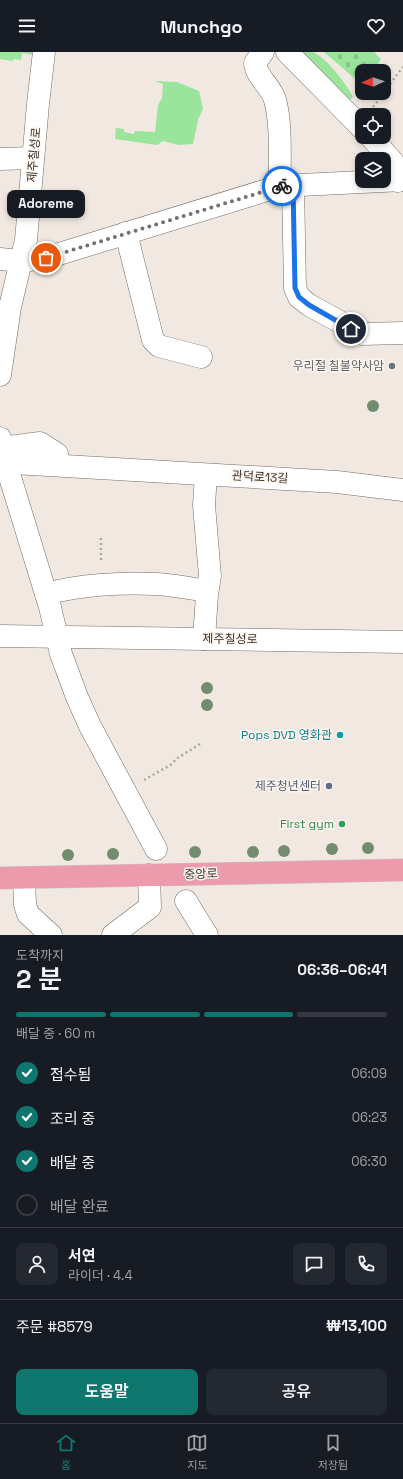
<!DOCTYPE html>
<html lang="ko">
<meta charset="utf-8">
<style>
body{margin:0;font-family:"Space Grotesk","Noto Sans KR",sans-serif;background:#242831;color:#f1f3f6;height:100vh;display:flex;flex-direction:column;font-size:15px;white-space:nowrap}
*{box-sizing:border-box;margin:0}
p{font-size:13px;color:#9ea1a6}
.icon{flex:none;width:22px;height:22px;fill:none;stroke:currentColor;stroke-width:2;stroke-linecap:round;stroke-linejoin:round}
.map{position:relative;height:883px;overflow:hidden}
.details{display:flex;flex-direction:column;background:#171b24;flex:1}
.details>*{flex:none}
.needle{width:26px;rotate:267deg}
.tools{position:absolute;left:355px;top:12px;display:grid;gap:8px}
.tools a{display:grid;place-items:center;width:36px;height:36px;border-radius:8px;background:#171b24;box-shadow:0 2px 6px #0003;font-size:20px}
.pin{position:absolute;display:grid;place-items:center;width:34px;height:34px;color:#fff;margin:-17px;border:2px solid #fff;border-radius:50%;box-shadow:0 1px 4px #0007}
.courier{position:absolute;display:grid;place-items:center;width:40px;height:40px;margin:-20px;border:3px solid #1a73e8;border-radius:50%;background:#fff;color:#222;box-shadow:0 1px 5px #0007}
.bubble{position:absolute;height:28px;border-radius:8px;background:#171b24;box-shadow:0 2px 6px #0003;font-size:13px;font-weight:600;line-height:28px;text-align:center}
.summary em{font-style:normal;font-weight:600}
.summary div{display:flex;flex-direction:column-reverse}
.summary{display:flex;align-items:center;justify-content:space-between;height:68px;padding:0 16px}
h1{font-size:26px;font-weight:600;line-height:30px}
.bar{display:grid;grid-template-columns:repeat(4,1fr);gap:6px 4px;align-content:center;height:48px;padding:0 16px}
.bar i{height:5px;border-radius:3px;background:#363941}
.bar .active{background:#0f766e}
.bar p{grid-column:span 4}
.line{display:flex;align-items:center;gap:10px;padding:0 16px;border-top:1px solid #363941}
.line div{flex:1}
.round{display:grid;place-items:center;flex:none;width:42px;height:42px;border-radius:8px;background:#242831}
ol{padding:0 16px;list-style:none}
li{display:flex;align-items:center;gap:12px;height:44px}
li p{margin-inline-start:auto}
li .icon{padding:4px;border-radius:50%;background:#0f766e;color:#fff;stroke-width:4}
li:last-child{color:#9ea1a6}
li i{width:22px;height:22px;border:2px solid #363941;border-radius:50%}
.button{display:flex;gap:8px;margin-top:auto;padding:8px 16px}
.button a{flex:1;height:46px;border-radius:8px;background:#0f766e;color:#fff;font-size:16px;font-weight:600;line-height:46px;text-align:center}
.button a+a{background:#242831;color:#f1f3f6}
header{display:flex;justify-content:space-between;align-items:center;height:52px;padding:0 16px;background:#171b24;font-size:18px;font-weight:600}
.dock{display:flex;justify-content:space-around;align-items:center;height:56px;border-top:1px solid #363941;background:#171b24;font-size:11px;color:#9ea1a6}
.dock a{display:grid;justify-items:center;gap:2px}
.dock .active{color:#0f766e}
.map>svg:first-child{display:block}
.grass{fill:#9ae49c}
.cemetery{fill:url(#cemetery-stones)}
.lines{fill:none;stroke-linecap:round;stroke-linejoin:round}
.minor-casing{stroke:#736c65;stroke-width:23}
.major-casing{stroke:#cac9c8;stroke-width:23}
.path{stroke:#aca69f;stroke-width:2.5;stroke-dasharray:2 3;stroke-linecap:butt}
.minor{stroke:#fff;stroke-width:22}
.major{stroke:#ec9bad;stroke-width:22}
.tree{fill:#718c6f}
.done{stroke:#76716c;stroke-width:4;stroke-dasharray:0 7.2}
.route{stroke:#1a73e8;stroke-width:5}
.worship-dot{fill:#6b7280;stroke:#fef6ee;stroke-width:1.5}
.culture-dot{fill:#0f9aa8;stroke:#fef6ee;stroke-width:1.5}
.service-dot{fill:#5c6f8a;stroke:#fef6ee;stroke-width:1.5}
.leisure-dot{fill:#2e9e5b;stroke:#fef6ee;stroke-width:1.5}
.labels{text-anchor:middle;stroke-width:3;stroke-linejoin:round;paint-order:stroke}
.street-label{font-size:12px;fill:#33302d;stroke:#fef6ee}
.worship-label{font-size:12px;fill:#5b616d;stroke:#fef6ee;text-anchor:end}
.culture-label{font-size:12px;fill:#0d838f;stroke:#fef6ee;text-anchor:end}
.service-label{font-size:12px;fill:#4e5e75;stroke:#fef6ee;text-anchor:end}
.leisure-label{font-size:12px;fill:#27864d;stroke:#fef6ee;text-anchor:end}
</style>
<header><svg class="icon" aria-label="menu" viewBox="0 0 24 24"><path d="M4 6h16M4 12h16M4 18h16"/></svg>Munchgo<svg class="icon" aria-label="heart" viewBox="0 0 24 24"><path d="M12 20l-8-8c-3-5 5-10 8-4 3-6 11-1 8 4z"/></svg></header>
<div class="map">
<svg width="403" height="883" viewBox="0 0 403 883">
<defs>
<pattern id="cemetery-stones" width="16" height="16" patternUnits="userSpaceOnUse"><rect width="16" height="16" fill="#9ae49c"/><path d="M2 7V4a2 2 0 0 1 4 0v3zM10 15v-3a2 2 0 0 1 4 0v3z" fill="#85c487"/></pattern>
</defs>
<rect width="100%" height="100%" fill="#f1e9e1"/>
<g class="grass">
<path d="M0 0H33V3L22 1 21 8 14 7 13 9 0 7Z"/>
<path d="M300 0C304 0 310 0 313 0 326 5 347 33 353 45L350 48Z"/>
<path d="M356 0H374L381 7 375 17Z"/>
<path d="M155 29 177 30 199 39 203 57 198 68 193 92 179 93 163 89 157 93 115 87 116 76 124 77V80L134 82 135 79 155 80 158 53 162 46 163 32Z"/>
</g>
<path class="cemetery" d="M324 0H356L375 17 373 19H362L361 32Z"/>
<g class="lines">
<g class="minor-casing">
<g id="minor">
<path d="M263 0 255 11C256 25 271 34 275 48 282 73 279 107 280 134"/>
<path d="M287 0 362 76"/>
<path d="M371 85 393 110 398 129"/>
<path d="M0 107 33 106"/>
<path d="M293 133 295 236 299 245 309 253 362 282 403 281"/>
<path d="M126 181 153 288 159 294 201 305"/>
<path d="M0 207 21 209 46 206 280 134 403 128"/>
<path d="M0 323 10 255 26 188 38 52 44 0"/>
<path d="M0 386 1 396 14 438 50 555 61 602 77 645 90 674 156 797"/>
<path d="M1 396 40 391 57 402V413"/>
<path d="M6 413 14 411 337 430 403 438"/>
<path d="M46 542C78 533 122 530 156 532 173 533 190 536 207 539"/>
<path d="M0 584 403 590"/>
<path d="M204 587 207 543 210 524 204 453 206 423"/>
<path d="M24 826 25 853 28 862 51 883"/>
<path d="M186 849 207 883"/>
<path d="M113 883 150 855 149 823"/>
</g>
</g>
<g class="major-casing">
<path id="major" d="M0 826 403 818"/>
</g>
<g class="path">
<path d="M384 40 403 15"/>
<path d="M373 55 384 41"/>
<path d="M101 486V510"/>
<path d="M144 728 172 712 176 707 200 692"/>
</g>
<use href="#minor" class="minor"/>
<use href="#major" class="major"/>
</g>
<g class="tree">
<circle cx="373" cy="354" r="6"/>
<circle cx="207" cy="636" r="6"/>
<circle cx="207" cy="653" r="6"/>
<circle cx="368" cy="796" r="6"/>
<circle cx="332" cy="797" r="6"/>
<circle cx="284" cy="799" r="6"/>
<circle cx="195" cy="800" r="6"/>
<circle cx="253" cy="800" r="6"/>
<circle cx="113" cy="802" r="6"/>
<circle cx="68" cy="803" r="6"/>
</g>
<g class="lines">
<path class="done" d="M46 206 282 134"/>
<path class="route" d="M282 134 293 133 295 236 299 245 309 253 351 277"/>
</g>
<circle class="worship-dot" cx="392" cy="314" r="4"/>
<circle class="culture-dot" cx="340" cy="683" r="4"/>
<circle class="service-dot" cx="329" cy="734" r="4"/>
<circle class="leisure-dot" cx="342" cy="772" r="4"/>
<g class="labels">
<g class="street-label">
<text transform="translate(34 103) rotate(-85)" y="4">제주칠성로</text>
<text transform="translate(260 425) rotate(3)" y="4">관덕로13길</text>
<text transform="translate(230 587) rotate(1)" y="4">제주칠성로</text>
<text transform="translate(201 822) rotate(-2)" y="4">중앙로</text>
</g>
<g class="worship-label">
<text x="384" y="318">우리절 칠불약사암</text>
</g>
<g class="culture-label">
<text x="332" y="687">Pops DVD 영화관</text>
</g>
<g class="service-label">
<text x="321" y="738">제주청년센터</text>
</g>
<g class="leisure-label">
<text x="334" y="776">First gym</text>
</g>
</g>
</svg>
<div class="tools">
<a><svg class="needle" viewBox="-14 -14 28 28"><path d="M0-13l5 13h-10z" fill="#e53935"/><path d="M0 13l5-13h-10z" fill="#9ea1a6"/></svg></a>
<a><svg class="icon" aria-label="locate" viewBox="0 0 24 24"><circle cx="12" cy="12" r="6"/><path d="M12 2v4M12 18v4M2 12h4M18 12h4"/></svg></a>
<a><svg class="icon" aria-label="layers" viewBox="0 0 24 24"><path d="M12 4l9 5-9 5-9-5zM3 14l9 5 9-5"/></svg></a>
</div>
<div class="pin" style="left:46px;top:206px;background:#ea580c"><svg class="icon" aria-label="bag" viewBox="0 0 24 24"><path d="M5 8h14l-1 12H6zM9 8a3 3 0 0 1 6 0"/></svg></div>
<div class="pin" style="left:351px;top:277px;background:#1f2937"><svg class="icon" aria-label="home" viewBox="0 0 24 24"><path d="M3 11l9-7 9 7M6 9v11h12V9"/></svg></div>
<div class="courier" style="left:282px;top:134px"><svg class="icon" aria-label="bike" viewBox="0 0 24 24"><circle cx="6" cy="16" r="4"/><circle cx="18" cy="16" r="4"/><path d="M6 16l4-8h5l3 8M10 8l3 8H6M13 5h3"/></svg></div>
<div class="bubble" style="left:7px;top:138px;width:78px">Adoreme</div>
</div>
<section class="details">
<div class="summary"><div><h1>2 분</h1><p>도착까지</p></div><em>06:36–06:41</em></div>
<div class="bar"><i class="active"></i><i class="active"></i><i class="active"></i><i></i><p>배달 중 · 60 m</p></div>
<ol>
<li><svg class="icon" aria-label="check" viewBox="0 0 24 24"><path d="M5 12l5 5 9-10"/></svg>접수됨<p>06:09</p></li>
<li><svg class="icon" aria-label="check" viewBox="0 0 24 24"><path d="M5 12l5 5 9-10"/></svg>조리 중<p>06:23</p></li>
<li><svg class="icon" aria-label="check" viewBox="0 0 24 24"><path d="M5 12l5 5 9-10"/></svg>배달 중<p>06:30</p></li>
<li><i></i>배달 완료</li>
</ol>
<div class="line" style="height:72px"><a class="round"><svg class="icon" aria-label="person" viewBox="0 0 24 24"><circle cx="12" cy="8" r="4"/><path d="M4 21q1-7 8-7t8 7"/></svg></a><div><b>서연</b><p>라이더 · 4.4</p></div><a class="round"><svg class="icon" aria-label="chat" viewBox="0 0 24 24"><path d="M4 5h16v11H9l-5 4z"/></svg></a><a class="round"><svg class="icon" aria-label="phone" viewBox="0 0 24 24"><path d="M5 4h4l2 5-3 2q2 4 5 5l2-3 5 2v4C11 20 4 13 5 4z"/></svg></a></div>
<div class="line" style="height:52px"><div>주문 #8579</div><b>₩13,100</b></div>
<div class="button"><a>도움말</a><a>공유</a></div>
</section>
<nav class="dock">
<a class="active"><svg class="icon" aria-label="home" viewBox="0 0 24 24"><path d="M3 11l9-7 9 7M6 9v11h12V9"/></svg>홈</a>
<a><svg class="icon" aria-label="map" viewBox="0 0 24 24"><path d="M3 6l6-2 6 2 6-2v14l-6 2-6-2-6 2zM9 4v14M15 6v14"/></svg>지도</a>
<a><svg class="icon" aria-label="saved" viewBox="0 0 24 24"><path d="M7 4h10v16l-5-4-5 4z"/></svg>저장됨</a>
</nav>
